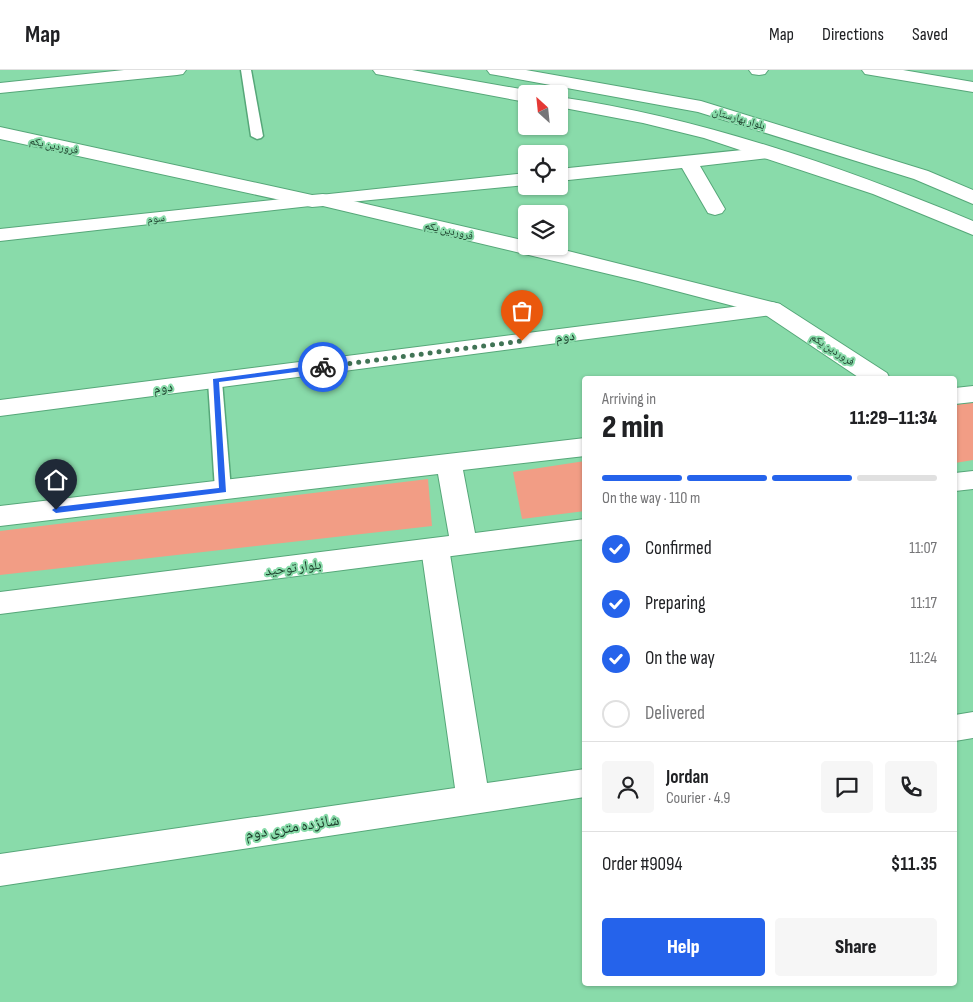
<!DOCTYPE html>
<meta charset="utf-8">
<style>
body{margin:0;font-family:"Sofia Sans Condensed","Noto Naskh Arabic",sans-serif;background:#f6f6f6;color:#202124;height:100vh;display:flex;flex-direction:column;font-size:19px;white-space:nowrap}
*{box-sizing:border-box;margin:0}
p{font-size:16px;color:#757577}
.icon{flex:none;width:28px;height:28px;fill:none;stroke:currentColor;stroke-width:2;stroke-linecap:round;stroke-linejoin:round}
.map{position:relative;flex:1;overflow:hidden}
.details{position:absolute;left:582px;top:306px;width:375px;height:610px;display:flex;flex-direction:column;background:#fff;border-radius:5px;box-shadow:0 1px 4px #0004}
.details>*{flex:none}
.needle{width:32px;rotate:333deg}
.controls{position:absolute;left:518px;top:15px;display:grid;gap:10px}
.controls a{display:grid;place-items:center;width:50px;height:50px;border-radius:5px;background:#fff;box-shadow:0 1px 4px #0004;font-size:25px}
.pin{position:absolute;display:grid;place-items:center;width:42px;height:42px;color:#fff;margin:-51px -21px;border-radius:50% 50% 50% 0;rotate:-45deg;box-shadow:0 0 5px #0007}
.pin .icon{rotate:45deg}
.courier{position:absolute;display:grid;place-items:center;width:50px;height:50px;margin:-25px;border:4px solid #2563eb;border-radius:50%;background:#fff;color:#222;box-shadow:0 1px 6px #0007}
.headline em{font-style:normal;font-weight:800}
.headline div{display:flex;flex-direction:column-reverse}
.headline{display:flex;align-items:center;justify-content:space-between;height:85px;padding:0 20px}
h1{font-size:32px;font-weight:800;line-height:38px}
.bar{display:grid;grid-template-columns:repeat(4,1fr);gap:8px 5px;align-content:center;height:60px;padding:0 20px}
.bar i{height:6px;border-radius:4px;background:#e0e0e0}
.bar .on{background:#2563eb}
.bar p{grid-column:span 4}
.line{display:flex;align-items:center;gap:12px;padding:0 20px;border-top:1px solid #e0e0e0}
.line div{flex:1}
.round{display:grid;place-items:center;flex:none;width:52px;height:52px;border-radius:5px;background:#f6f6f6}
ol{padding:0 20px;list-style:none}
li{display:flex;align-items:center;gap:15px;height:55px}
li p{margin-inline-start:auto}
li .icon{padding:5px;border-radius:50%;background:#2563eb;color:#fff;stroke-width:4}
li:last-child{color:#757577}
li i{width:28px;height:28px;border:2px solid #e0e0e0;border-radius:50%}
.button{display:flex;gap:10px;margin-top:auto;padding:10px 20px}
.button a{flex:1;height:58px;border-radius:5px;background:#2563eb;color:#fff;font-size:20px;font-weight:800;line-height:58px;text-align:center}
.button a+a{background:#f6f6f6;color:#202124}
header{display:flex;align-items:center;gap:30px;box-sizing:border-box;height:70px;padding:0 25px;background:#fff;border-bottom:1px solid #e0e0e0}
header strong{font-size:24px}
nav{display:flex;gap:28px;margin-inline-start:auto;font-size:18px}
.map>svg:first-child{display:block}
.green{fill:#f29d85}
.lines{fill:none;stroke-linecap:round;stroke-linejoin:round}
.lane-casing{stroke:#56a779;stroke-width:3}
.street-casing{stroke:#56a779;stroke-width:2}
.secondary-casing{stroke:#56a779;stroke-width:2}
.lane{fill:#fff;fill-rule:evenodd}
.street{fill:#fff;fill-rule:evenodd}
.secondary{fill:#fff;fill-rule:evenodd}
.route{fill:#2563eb}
.done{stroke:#417456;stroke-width:5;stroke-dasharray:0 9}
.labels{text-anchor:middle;stroke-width:4;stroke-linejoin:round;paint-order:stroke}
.far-street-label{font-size:11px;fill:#1a3c29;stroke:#89dbaa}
.street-label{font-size:14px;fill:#1a3c29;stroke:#89dbaa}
.near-street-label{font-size:16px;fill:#1a3c29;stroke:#89dbaa}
</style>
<header>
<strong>Map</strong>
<nav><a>Map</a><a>Directions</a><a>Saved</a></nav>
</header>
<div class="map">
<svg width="973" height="932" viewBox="0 0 973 932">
<rect width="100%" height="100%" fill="#89dbaa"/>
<g class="green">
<path d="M973 332V390L955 393V335Z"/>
<path d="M585 391V441L522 449 513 402Z"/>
<path d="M428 409 432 456 0 505V461Z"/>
</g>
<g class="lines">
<g class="lane-casing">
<g id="lane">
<path d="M241 0H251L263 66 261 68 257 69 251 66Z"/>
<path d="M215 306 220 308 222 311 231 420 229 424 223 426 217 424 215 420 208 311 210 308Z"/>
</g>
</g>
<g class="street-casing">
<g id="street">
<path d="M749 0H768L765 4 759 5 752 4Z"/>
<path d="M862 0H903L973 12V22L865 4Z"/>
<path d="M770 77 777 79 780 83 777 87 700 96 725 139 722 143 715 145 708 143 682 98 559 111V99Z"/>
<path d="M526 103V115L319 135 0 171V159Z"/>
<path d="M772 232 780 234 783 239 780 244 0 346V330Z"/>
<path d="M435 468 445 471 449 478 487 713 585 699V727L0 816V784L455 718 421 478 425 471Z"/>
<path d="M973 642V668L955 671V645Z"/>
</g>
</g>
<g class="secondary-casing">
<g id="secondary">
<path d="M124 0H186L183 4 177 5 0 23V13Z"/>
<path d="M373 0H412L526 20 534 24H526V32L382 5 376 4Z"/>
<path d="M487 0H526L701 31 928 101 973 120V134L914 109 698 42 496 5 490 4Z"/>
<path d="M559 27C702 48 840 96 973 151V165L873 124 704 68 643 53 559 37Z"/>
<path d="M0 57 312 125 323 124 526 171V176H548L780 234 887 303 890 309H861L764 244 638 211 323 136 312 137 0 69Z"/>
<path d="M973 316V332L955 334V318Z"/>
<path d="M585 368V386L463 400 475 463 585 449V469L0 544V522L449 466 438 404 0 456V436Z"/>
<path d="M973 401V419L955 421V403Z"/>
</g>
</g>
<use href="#lane" class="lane"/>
<use href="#street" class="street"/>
<use href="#secondary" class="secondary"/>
</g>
<path class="route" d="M323 294 327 297 326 298 219 312 226 422 56 443 52 440 56 437 219 418 213 309Z"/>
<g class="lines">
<path class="done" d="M323 297 522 271"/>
</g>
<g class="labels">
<g class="far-street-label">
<text transform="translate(739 48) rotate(16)" y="4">بلوار بهارستان</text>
<text transform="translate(54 75) rotate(12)" y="4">فروردین یکم</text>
<text transform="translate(156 148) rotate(-6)" y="4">سوم</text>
<text transform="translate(449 160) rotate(13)" y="4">فروردین یکم</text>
<text transform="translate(833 279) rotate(33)" y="4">فروردین یکم</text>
</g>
<g class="street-label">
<text transform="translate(565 266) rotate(-7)" y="5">دوم</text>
<text transform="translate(163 317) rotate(-7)" y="5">دوم</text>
<text transform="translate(293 497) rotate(-7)" y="5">بلوار توحید</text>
</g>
<g class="near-street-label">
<text transform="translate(292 756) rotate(-9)" y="6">شانزده متری دوم</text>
</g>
</g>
</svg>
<div class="controls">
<a><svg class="needle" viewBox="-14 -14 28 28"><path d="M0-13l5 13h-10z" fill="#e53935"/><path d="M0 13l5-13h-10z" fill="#757577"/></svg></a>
<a><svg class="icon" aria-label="locate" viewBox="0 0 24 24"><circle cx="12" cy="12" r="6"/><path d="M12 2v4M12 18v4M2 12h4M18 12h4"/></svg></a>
<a><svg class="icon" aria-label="layers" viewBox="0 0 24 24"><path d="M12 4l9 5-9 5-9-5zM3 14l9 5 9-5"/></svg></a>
</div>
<div class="pin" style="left:522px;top:271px;background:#ea580c"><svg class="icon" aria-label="bag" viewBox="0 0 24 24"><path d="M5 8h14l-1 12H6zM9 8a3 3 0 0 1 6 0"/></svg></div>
<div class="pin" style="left:56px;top:440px;background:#1f2937"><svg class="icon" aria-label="home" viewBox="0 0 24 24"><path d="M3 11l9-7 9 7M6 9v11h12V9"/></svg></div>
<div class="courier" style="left:323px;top:297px"><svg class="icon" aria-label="bike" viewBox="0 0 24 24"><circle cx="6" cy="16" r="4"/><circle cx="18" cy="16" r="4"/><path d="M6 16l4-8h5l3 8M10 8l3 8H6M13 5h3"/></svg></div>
<section class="details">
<div class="headline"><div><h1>2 min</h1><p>Arriving in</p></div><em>11:29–11:34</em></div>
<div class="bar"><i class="on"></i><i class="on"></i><i class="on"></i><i></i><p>On the way · 110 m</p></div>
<ol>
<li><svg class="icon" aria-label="check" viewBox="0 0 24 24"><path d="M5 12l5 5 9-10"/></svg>Confirmed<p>11:07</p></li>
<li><svg class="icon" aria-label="check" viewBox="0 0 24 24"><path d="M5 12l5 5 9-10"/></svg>Preparing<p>11:17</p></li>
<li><svg class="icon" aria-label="check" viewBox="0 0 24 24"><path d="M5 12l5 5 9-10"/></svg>On the way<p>11:24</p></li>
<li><i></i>Delivered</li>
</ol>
<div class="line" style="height:90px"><a class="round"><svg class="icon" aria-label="person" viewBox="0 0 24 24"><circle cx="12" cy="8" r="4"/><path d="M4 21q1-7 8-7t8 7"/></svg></a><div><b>Jordan</b><p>Courier · 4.9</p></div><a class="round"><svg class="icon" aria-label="chat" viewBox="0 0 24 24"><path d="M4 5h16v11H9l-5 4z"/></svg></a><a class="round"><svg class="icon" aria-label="phone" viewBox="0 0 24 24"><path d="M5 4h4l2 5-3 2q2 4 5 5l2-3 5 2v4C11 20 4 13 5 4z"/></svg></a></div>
<div class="line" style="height:65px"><div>Order #9094</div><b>$11.35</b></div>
<div class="button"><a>Help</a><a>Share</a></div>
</section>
</div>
